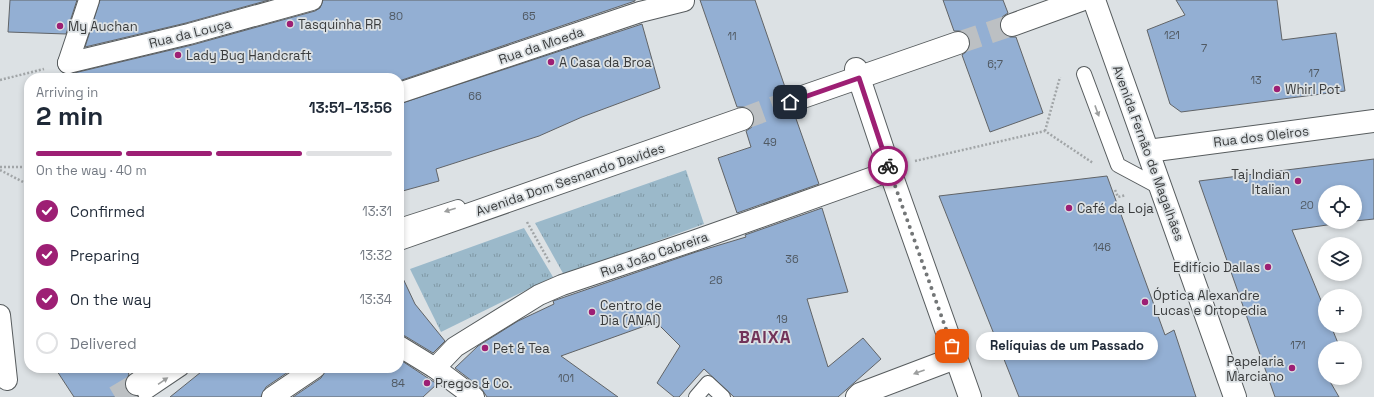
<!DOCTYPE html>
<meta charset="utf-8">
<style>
body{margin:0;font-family:"Space Grotesk",sans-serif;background:#f2f2f3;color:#1f2937;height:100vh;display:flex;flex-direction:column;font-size:15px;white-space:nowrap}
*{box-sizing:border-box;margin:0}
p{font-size:13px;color:#747a83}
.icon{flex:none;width:22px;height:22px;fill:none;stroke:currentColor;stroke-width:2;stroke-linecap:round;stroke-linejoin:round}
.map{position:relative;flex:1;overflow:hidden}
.details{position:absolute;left:24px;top:73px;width:380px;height:300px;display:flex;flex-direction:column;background:#fff;border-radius:16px;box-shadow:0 2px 6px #0003}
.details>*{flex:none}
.buttons{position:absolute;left:1318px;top:185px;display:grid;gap:8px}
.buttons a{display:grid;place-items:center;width:44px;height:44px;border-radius:50%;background:#fff;box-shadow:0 2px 6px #0003;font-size:20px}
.pin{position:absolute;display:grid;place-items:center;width:34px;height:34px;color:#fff;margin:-17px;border-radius:8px;box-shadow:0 2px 6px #0006}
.courier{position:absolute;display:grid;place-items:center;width:40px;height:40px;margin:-20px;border:3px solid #9d1f74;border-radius:50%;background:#fff;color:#222;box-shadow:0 1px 5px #0007}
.bubble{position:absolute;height:28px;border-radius:14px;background:#fff;box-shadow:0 2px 6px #0003;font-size:13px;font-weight:800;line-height:28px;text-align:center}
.headline em{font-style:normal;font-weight:800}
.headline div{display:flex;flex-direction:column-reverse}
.headline{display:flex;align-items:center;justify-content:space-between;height:68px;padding:0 12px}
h1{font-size:26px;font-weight:800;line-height:30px}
.bar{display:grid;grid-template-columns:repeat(4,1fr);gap:6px 4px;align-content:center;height:48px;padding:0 12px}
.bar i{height:5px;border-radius:3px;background:#e0e1e3}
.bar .current{background:#9d1f74}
.bar p{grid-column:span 4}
ol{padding:0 12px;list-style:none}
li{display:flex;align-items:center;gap:12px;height:44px}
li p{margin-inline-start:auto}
li .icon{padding:4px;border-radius:50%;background:#9d1f74;color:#fff;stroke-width:4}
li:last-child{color:#747a83}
li i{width:22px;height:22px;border:2px solid #e0e1e3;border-radius:50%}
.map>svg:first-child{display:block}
.grass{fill:url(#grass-tufts)}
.building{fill:#93afd3;stroke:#616467}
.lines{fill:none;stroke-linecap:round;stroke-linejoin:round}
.minor-tunnel{stroke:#bcc0c3;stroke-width:22;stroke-dasharray:22 11;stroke-linecap:butt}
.service-casing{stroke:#575c5e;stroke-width:16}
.pedestrian-casing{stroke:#575c5e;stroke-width:22}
.minor-casing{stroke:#575c5e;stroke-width:24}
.secondary-casing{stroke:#575c5e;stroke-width:24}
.path{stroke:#a1a5a7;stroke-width:2.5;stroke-dasharray:2 2;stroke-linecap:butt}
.service{stroke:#fff;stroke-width:14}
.pedestrian{stroke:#fff;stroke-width:20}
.minor{stroke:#fff;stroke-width:22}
.secondary{stroke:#fff;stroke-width:22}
.oneway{fill:#9c9e9e}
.done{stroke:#737677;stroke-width:4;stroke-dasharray:0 7.2}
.route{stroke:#9d1f74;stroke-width:5}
.poi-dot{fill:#9d1f74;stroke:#dce1e4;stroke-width:1.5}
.labels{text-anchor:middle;stroke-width:3.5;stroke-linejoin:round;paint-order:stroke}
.number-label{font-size:11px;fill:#505962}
.poi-label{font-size:13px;fill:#3a3c3d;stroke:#dce1e4;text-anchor:start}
.street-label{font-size:13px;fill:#3a3c3d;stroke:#dce1e4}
.district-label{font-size:17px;font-weight:bold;letter-spacing:1px;fill:#723359;stroke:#dce1e4}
</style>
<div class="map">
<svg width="1374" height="397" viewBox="0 0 1374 397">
<defs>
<pattern id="grass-tufts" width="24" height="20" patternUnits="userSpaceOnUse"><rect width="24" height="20" fill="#9bb9ca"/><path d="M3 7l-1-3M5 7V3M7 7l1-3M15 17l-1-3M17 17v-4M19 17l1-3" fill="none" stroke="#7f98a5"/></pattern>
</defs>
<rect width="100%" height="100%" fill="#dce1e4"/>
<g class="grass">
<path d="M686 170 704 224 564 275 535 223Z"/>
<path d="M524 228 553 277 441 332 410 269Z"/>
</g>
<g class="building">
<path d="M10 0H77L66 34 8 32Z"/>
<path d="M100 0H269L186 23 85 47Z"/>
<path d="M323 0H635V1L399 81V78H74V73L192 45 315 11 320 8Z"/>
<path d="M700 0H755L786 90 781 93 779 98V105L783 111 788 113H794L819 184 737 213 718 158 751 147 746 131 752 127 754 122V115L750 110 745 107H737Z"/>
<path d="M943 0H1003L1008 13 1002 17 1000 22V29L1004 35 1010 37H1016L1043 113 990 132 962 55 967 51 970 46V39L966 33 961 31H954Z"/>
<path d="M1176 0H1277L1282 40 1336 33 1345 91 1181 112 1170 104 1147 30 1185 15Z"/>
<path d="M642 24 660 88 582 117 539 136 436 169 439 181 399 192V104Z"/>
<path d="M1374 159V219L1355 221V192H1325V222H1348L1292 230 1325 310V326H1331L1340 348H1325V378H1328L1339 397H1275L1199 181Z"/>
<path d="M1107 176 1165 335 1174 330 1196 397H1019L939 196Z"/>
<path d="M822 208 848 292 807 299 828 367 863 338 881 359 838 397H734L704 369 679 397H674L657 383 680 346 656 322 561 356 618 397H487L481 388 455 368 478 346 518 321 554 304 553 301 696 252 746 237 745 235Z"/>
<path d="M399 270 415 304 445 341 433 353 405 336 399 335Z"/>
<path d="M399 359 437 384 423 397H293L321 378 326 368H368L377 371 379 368H399Z"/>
<path d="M55 368H124L129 374 125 385 127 391 131 395 138 397H74Z"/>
<path d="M206 368H294L266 387 261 397H170Z"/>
</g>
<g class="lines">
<g class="minor-tunnel">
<path d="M958 43 1012 25"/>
<path d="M742 119 791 101"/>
<path d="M115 397 137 384"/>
</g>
<g class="service-casing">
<g id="service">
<path d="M1084 74 1118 165 1161 188"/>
<path d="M399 226 458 207"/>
<path d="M145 393 182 368"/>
<path d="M696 397 708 383 723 397"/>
</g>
</g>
<g class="pedestrian-casing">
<g id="pedestrian">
<path d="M68 63 189 34 312 0"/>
<path d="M68 63 89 0"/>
<path d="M399 93 640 12 684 1"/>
<path d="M0 315 7 380"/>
<path d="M399 346 435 368 474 397"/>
<path d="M435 368 455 347 539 295 562 285 696 240 890 171"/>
<path d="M272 397 315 368"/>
</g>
</g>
<g class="minor-casing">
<g id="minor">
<path d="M1012 25 1081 0"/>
<path d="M856 69 890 171 970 397"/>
<path d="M791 101 958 43"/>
<path d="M1148 151 1374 121"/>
<path d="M399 239 742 119"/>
<path d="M137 384 160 368"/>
<path d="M857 397 860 394 955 358"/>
</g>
</g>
<g class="secondary-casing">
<path id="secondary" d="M1094 0 1235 397"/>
</g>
<g class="path">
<path d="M0 80 44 69"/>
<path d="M1045 131 1060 77"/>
<path d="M915 161 1045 131 1093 163"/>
<path d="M0 167H29"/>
<path d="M0 170 29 185"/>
<path d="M1115 190 1118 197 1126 195"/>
<path d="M527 222 550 263"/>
</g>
<use href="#service" class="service"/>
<use href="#pedestrian" class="pedestrian"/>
<use href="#minor" class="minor"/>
<use href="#secondary" class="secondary"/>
</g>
<defs><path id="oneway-solid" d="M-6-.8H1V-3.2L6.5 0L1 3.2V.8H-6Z"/></defs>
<g class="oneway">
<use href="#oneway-solid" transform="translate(1097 111) rotate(70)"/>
<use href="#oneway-solid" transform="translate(450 210) rotate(162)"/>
<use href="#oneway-solid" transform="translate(919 372) rotate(160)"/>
<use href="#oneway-solid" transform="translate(163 381) rotate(-34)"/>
</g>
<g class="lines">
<path class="done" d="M888 166 952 346"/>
<path class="route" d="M790 102 859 78 888 166"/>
</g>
<g class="poi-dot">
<circle cx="290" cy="24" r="4"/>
<circle cx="60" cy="26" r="4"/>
<circle cx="178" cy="55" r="4"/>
<circle cx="551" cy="62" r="4"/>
<circle cx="1277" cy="89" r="4"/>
<circle cx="1298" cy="181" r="4"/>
<circle cx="1069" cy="208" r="4"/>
<circle cx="1268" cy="267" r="4"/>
<circle cx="1145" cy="302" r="4"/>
<circle cx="592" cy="312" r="4"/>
<circle cx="485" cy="348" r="4"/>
<circle cx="1292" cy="368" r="4"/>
<circle cx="427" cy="383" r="4"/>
</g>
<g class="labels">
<g class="number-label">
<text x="396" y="20">80</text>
<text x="529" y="20">65</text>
<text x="1172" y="39">121</text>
<text x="732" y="40">11</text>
<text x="1204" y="52">7</text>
<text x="995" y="68">6;7</text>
<text x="1314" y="77">17</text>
<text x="1256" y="84">13</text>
<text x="475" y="100">66</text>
<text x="770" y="146">49</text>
<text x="1307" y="209">20</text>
<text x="1102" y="251">146</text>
<text x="792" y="263">36</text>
<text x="716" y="284">26</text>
<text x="782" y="323">19</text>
<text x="1298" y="349">171</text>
<text x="566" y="382">101</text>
<text x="398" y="387">84</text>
</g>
<g class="poi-label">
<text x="298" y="29">Tasquinha RR</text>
<text x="68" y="31">My Auchan</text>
<text x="186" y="60">Lady Bug Handcraft</text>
<text x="559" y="67">A Casa da Broa</text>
<text x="1285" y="94">Whirl Pot</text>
<text x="1290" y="179" text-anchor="end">Taj Indian<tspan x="1290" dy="15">Italian</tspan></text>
<text x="1077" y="213">Café da Loja</text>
<text x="1260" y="272" text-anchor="end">Edifício Dallas</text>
<text x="1153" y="300">Óptica Alexandre<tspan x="1153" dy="15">Lucas e Ortopedia</tspan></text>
<text x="600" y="310">Centro de<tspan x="600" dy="15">Dia (ANAI)</tspan></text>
<text x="493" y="353">Pet &amp; Tea</text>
<text x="1284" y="366" text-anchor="end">Papelaria<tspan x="1284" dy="15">Marciano</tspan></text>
<text x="435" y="388">Pregos &amp; Co.</text>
</g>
<g class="street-label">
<text transform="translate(190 33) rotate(-14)" y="5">Rua da Louça</text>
<text transform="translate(541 45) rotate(-19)" y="5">Rua da Moeda</text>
<text transform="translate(1261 136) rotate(-7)" y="5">Rua dos Oleiros</text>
<text transform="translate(1149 153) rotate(70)" y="5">Avenida Fernão de Magalhães</text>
<text transform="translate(570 179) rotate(-19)" y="5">Avenida Dom Sesnando Davides</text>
<text transform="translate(654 254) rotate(-19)" y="5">Rua João Cabreira</text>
</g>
<g class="district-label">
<text x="765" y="343">BAIXA</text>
</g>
</g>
</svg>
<div class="buttons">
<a><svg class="icon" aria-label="locate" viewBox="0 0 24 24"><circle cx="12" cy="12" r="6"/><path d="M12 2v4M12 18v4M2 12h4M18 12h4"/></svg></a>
<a><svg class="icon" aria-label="layers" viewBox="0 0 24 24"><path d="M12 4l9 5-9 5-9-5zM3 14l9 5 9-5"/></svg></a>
<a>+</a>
<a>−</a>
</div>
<div class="pin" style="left:952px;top:346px;background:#ea580c"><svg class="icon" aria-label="bag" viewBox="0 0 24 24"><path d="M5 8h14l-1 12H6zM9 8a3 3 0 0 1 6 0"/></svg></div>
<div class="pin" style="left:790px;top:102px;background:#1f2937"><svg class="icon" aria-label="home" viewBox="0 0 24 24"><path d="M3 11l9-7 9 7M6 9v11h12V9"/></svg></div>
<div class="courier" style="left:888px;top:166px"><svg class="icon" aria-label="bike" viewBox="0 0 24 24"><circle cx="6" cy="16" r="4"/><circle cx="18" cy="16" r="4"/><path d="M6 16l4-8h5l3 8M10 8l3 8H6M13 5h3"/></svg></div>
<div class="bubble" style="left:976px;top:332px;width:182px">Relíquias de um Passado</div>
<section class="details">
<div class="headline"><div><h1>2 min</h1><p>Arriving in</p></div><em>13:51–13:56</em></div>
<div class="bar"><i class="current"></i><i class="current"></i><i class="current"></i><i></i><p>On the way · 40 m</p></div>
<ol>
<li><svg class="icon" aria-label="check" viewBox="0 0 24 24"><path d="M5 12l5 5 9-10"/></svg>Confirmed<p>13:31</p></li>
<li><svg class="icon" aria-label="check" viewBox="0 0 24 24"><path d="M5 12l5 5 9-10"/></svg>Preparing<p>13:32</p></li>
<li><svg class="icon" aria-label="check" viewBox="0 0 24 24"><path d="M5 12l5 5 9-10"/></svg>On the way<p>13:34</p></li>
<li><i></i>Delivered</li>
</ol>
</section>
</div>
